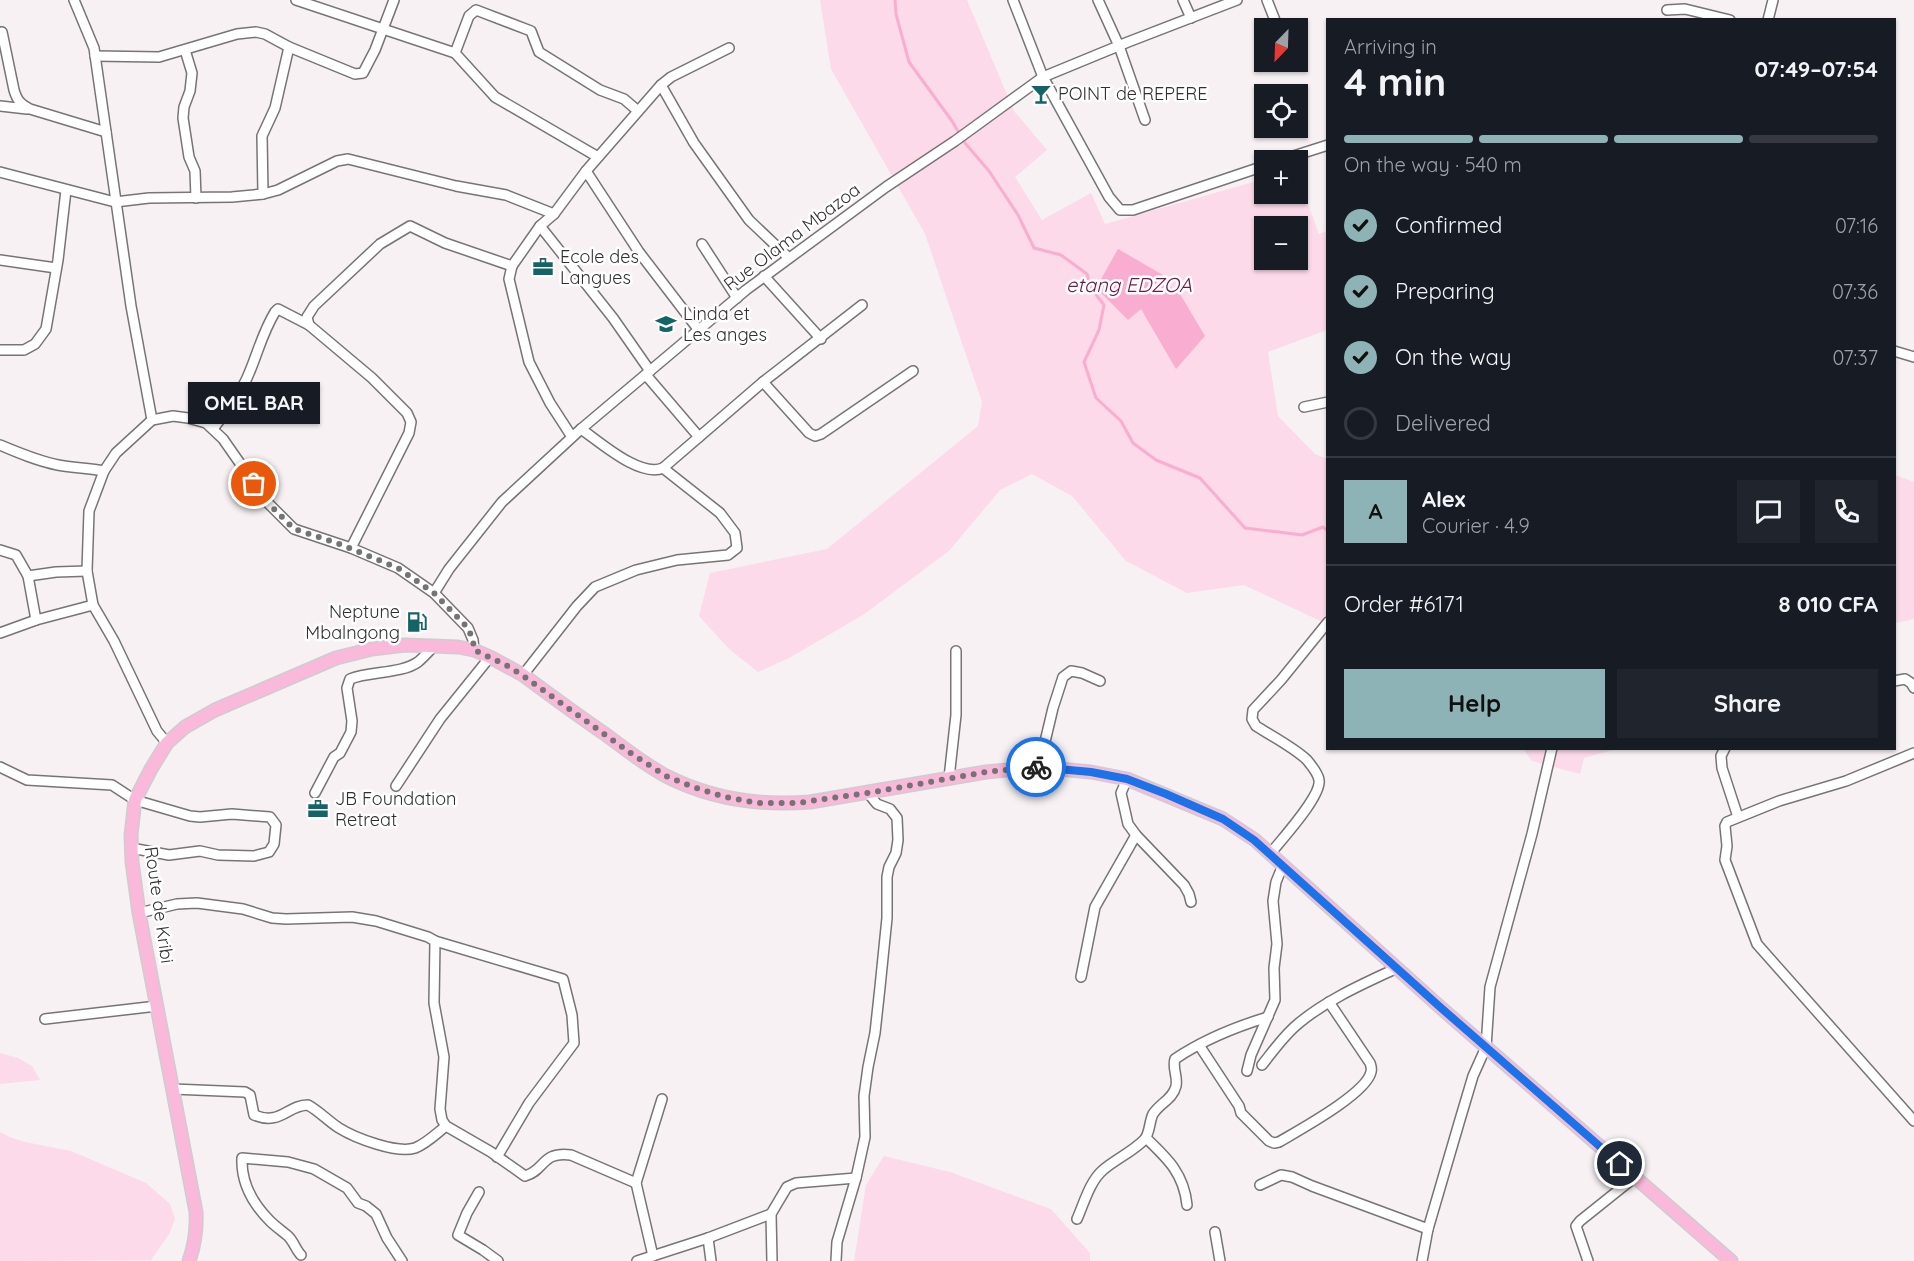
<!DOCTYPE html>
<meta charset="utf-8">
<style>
body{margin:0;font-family:Quicksand,sans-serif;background:#20242c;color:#f1f3f6;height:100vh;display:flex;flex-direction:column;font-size:22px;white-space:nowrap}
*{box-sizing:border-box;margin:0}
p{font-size:20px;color:#9ea1a6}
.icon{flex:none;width:33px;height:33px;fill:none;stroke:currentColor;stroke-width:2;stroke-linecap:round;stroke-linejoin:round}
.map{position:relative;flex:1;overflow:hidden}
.side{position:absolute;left:1326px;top:18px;width:570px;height:732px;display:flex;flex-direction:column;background:#171b24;border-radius:0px;box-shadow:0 2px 4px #0004}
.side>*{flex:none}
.needle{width:39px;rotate:203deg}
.controls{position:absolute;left:1254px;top:18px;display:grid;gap:12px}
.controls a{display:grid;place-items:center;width:54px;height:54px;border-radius:0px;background:#171b24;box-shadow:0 2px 4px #0004;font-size:30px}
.pin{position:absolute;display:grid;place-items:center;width:51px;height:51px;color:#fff;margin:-26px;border:3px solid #fff;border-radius:50%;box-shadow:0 2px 6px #0007}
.courier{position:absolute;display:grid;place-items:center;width:60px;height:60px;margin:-30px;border:4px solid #1a73e8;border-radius:50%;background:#fff;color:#222;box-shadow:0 2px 8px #0007}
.bubble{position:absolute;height:42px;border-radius:0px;background:#171b24;box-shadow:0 2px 4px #0004;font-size:20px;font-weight:700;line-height:42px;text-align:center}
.overview em{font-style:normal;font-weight:700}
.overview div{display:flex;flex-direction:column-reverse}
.overview{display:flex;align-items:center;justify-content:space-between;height:102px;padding:0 18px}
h1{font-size:39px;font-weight:700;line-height:45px}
.bar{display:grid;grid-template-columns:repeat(4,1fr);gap:9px 6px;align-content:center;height:72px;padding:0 18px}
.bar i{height:8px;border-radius:4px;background:#363941}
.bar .current{background:#8eb3b6}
.bar p{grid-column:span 4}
.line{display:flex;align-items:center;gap:15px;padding:0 18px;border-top:2px solid #363941}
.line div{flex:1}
.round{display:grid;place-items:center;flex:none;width:63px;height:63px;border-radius:0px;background:#20242c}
ol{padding:0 18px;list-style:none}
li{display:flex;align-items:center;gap:18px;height:66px}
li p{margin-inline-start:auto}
li .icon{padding:6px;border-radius:50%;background:#8eb3b6;color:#111;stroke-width:4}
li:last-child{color:#9ea1a6}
li i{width:33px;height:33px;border:3px solid #363941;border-radius:50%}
.button{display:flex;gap:12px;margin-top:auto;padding:12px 18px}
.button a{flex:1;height:69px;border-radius:0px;background:#8eb3b6;color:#111;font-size:24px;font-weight:700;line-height:69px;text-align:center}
.button a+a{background:#20242c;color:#f1f3f6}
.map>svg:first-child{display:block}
.green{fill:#fcdae9;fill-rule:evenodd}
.water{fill:#f9add1}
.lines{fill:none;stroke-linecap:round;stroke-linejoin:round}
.stream{stroke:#f9add1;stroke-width:3}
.minor-casing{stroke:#787476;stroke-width:12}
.major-casing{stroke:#cecdcd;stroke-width:15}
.minor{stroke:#fff;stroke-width:9}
.major{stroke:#fab9da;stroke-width:12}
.done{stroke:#767375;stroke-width:6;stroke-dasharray:0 10.8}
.route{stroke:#1a73e8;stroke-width:8}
.labels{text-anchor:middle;stroke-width:5;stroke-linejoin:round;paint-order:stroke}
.poi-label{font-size:18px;fill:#312f30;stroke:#fff;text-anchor:start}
.street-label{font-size:18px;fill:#312f30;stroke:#fff}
.water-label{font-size:20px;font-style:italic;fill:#6e184b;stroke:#fff}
</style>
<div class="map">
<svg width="1914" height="1261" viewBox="0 0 1914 1261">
<rect width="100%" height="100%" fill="#f7f1f4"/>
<g class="green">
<path d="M820 0H967L1014 111 1047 150 1015 177 1042 220 1091 193 1105 224 1264 179V194H1298V177L1319 234 1327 231V330L1268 352 1278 416 1315 454 1327 459V624L1244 585 1187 593 1126 561 1072 496 1032 474 1000 490 949 551 863 615 789 658 758 672 729 649 699 616 710 573 827 549 978 426 982 402 925 234 831 69ZM1264 226H1298V260H1264Z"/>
<path d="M1895 475 1914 482V619L1895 623Z"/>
<path d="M1523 749H1616L1584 758 1580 774 1532 761Z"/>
<path d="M0 1053 18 1058 32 1066 40 1080 0 1084Z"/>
<path d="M0 1132 10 1137 25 1142 71 1151 146 1183 170 1204 175 1219 169 1234 151 1260 0 1261Z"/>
<path d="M884 1156 950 1172 1051 1209 1090 1253V1261H854L866 1185Z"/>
</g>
<path class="water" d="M1118 249 1163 275 1162 281 1180 294 1205 336 1176 369 1141 309 1128 320 1096 288Z"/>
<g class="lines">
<path class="stream" d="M895 0 896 14 909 62 952 121 965 143 989 171 1018 215 1034 248 1061 255 1087 274 1091 288 1104 305 1099 330 1084 362 1096 398 1121 421 1133 443 1156 460 1200 478 1245 528 1302 535 1323 527 1328 531"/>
<g class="minor-casing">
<g id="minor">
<path d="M74 0 94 48 131 306 152 420"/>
<path d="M296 0 455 53 469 16 476 10 531 31 539 52 600 90 624 99 638 111"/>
<path d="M1013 0 1043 77 1109 197 1120 210H1133L1264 166"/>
<path d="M1098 0 1119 46 1145 120"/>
<path d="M1183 0 1191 18"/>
<path d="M1267 0 1278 28"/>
<path d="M1667 10 1685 9 1730 20"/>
<path d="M1768 20 1773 0"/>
<path d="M2 32 14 90C17 100 20 104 30 109L106 132"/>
<path d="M185 50 192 73 190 91 184 107 183 118 189 157 195 171 196 198"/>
<path d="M455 53 495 97 598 157"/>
<path d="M95 56 159 57 237 34 256 32 265 34 289 47 355 74 363 73 375 50 394 0"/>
<path d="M1292 62 1293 66"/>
<path d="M661 85 694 143 749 220 789 258"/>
<path d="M0 106 27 109"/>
<path d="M1281 160 1328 145"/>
<path d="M586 171 639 252 698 329"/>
<path d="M0 172 115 202 149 198 232 197 263 194 278 190 337 161 348 159 456 186 506 195 554 214"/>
<path d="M263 194 262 136 275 108 289 47"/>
<path d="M540 226 613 318 650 371"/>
<path d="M702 244 737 298"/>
<path d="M0 260 56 268"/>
<path d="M764 276 821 339"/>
<path d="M0 350H24L35 344 46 329 58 260 66 190"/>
<path d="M1894 351 1914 357"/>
<path d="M646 375 699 437"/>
<path d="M763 382 809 433 815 436 821 434 913 371"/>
<path d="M1304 407 1328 402"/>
<path d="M213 429C225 413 238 397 247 378 257 356 262 333 275 312L278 309 309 325"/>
<path d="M581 429C600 442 640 478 663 468L763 382 862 305"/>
<path d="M572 437 550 403 529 362 509 279 512 266 540 226 554 214 586 171 661 85 671 77 729 48"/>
<path d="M0 445C19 453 38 461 58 465 73 468 89 468 104 471"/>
<path d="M351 548 409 433 411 422 407 413 372 378 309 325 307 317 314 306 380 244 410 226 445 243 512 266"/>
<path d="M0 550 16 555 28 576 36 620"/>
<path d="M28 576 56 572 87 571"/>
<path d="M434 593 449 569 502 502 581 429 746 290 886 187 955 141 1043 77 1128 42 1237 0"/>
<path d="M0 633 36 620 93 605"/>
<path d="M523 675 577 606 595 587 636 570 677 560 728 555 737 548 735 533 720 513 663 468"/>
<path d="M1894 681 1905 679 1911 683 1914 688"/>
<path d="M167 743 157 731 114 641 93 605 87 571 89 511 104 471 116 453 152 420 173 416 188 418 206 423 223 439 267 502 294 529 351 548 398 568 434 593 468 628 473 640 474 650"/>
<path d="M1725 748 1721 756 1722 768 1738 817"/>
<path d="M1914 753 1846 781 1779 801 1727 822 1725 826 1727 846 1725 860 1757 944 1914 1121"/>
<path d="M0 767 27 780 112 785 135 800 190 816 200 817 232 814 270 817 276 825 274 844 269 852 254 856 218 855 200 851 169 855 131 848"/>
<path d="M1039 767 1053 708 1063 677 1071 671 1082 673 1100 681"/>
<path d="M949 778 956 715V651"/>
<path d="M1127 779 1121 793 1128 824 1136 835 1184 885 1189 894 1191 902"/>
<path d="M396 786 440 719 490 657"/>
<path d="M315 793 334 757 340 753 351 732 352 721 347 688 350 679C370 671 401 674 418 662 424 657 430 650 435 645"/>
<path d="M1270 854C1281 840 1322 796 1319 780 1318 773 1312 766 1307 760 1293 747 1273 737 1256 726L1252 719 1253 710 1281 680 1328 622"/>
<path d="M139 913 177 904 197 903 243 909 272 918 286 919 352 917 376 921 428 937 435 941 434 1003 444 1057 440 1109 442 1120 446 1126 491 1152 525 1176C546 1170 541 1151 571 1155L636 1183"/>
<path d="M435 941 563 979 572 1015 574 1043 529 1103 497 1157"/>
<path d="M1081 977 1095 907 1136 835"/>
<path d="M45 1019 157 1006"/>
<path d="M1199 1045 1239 1106 1241 1113 1269 1141 1274 1143 1279 1142C1299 1130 1366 1094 1371 1072 1372 1068 1371 1066 1370 1063L1329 1002"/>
<path d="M1262 1065C1274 1050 1284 1035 1299 1023 1328 999 1363 984 1397 968"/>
<path d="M1247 1071 1251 1055 1275 1000 1274 968 1277 944 1273 901 1276 882 1283 865"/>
<path d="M173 1089 245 1092 250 1095 254 1115C281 1126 287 1105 308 1105 319 1111 328 1121 339 1128 355 1138 397 1154 415 1148 426 1144 437 1133 446 1126"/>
<path d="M1146 1138C1168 1159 1184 1174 1187 1205"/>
<path d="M1260 1185 1281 1175 1292 1177 1312 1186 1428 1229"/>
<path d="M479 1192 467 1213 458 1235 483 1250 498 1261"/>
<path d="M1077 1219C1084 1203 1090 1181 1103 1170 1116 1159 1132 1152 1144 1140 1150 1134 1149 1122 1153 1114 1160 1103 1173 1099 1176 1086 1178 1076 1172 1068 1175 1059 1203 1040 1235 1027 1268 1017"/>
<path d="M1215 1232 1220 1261"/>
<path d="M708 1238 711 1261"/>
<path d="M301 1255C296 1250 294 1242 288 1236 282 1231 275 1226 270 1221 252 1203 241 1182 242 1158L288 1162 314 1169 347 1188 358 1203 366 1206 376 1214 387 1238 402 1261"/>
<path d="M653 1256 636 1183 662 1099"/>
<path d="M637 1261 708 1238 771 1214"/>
<path d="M772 1261 771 1214 787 1187 796 1183 856 1178"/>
<path d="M836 1261 837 1242 856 1178 865 1137 864 1096 868 1067 875 1033 880 987 887 918V877L889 867 896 853 898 840 897 818 890 809 877 804 868 793"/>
<path d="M1422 1261 1428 1229 1459 1123 1473 1076 1486 1047 1490 987 1532 834 1552 748"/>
<path d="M1588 1261 1576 1226 1580 1221 1635 1177"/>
</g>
</g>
<g class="major-casing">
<path id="major" d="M189 1261C195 1244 197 1230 196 1212L139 913 132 862 131 835 135 800 151 769 167 743 185 727 215 710 336 658 372 649 405 645 458 647 474 650 490 657 523 675C550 695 577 715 605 734 625 749 644 764 666 776 711 799 760 806 810 802L986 772 1039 767 1091 772 1127 779 1223 819 1255 840 1440 1007 1731 1261"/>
</g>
<use href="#minor" class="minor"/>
<use href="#major" class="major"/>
</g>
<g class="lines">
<path class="done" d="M254 484 267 502 294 529 337 543 398 568 434 593 468 628 473 640 474 650 506 665 522 675 632 754 666 776 693 787 725 797 758 803H797L868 793 986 772 1036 767"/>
<path class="route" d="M1036 767 1091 772 1127 779 1166 794 1223 819 1254 840 1440 1007 1620 1164"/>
</g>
<defs>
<g id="bar-bare" transform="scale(1.62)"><path d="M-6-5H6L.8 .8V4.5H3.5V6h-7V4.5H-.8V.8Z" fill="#146467" stroke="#fff" stroke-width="2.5" paint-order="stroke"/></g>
<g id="office-bare" transform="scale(1.62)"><path d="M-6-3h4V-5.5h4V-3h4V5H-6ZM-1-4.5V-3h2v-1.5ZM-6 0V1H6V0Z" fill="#146467" stroke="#fff" stroke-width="2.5" paint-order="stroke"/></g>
<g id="school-bare" transform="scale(1.62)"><path d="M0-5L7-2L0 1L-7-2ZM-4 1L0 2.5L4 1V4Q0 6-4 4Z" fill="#146467" stroke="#fff" stroke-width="2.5" paint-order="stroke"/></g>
<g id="fuel-bare" transform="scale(1.62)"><path d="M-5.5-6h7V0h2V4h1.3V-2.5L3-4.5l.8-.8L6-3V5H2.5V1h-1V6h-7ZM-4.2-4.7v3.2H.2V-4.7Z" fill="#146467" stroke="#fff" stroke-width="2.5" paint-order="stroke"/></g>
</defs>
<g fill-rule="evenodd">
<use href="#bar-bare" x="1041" y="94"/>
<use href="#office-bare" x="543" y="267"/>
<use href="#school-bare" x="666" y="324"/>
<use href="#fuel-bare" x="417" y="622"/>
<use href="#office-bare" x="318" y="809"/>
</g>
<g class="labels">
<g class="poi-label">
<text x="1058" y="100">POINT de REPERE</text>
<text x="560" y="263">Ecole des<tspan x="560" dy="21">Langues</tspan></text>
<text x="683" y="320">Linda et<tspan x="683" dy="21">Les anges</tspan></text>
<text x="400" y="618" text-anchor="end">Neptune<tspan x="400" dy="21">Mbalngong</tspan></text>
<text x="335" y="805">JB Foundation<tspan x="335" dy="21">Retreat</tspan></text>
</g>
<g class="street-label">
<text transform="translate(792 237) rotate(-37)" y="6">Rue Olama Mbazoa</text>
<text transform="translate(159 905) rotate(82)" y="6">Route de Kribi</text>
</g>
<g class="water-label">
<text x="1129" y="292">etang EDZOA</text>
</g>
</g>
</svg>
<div class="controls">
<a><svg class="needle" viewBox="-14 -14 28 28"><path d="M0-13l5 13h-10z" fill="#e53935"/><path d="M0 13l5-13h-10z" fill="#9ea1a6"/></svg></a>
<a><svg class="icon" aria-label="locate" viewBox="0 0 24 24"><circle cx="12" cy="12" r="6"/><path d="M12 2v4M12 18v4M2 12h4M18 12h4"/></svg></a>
<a>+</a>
<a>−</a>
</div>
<div class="pin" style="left:254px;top:484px;background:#ea580c"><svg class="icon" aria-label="bag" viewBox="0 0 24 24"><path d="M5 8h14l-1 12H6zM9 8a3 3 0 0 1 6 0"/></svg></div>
<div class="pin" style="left:1620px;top:1164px;background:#1f2937"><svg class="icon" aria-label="home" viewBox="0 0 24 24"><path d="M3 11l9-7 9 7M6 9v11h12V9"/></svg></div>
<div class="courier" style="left:1036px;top:767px"><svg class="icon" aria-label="bike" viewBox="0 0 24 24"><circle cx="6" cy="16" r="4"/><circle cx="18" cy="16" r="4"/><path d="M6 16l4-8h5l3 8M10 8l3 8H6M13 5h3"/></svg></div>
<div class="bubble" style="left:188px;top:382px;width:132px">OMEL BAR</div>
<section class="side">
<div class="overview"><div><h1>4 min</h1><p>Arriving in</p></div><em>07:49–07:54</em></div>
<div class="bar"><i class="current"></i><i class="current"></i><i class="current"></i><i></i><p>On the way · 540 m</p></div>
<ol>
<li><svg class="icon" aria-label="check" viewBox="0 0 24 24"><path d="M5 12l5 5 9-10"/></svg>Confirmed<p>07:16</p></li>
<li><svg class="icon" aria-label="check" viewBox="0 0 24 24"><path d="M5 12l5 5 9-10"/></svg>Preparing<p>07:36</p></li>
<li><svg class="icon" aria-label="check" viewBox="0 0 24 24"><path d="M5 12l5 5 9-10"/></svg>On the way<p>07:37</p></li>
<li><i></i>Delivered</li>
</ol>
<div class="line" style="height:108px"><b class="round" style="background:#8eb3b6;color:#111">A</b><div><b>Alex</b><p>Courier · 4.9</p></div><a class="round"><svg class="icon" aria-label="chat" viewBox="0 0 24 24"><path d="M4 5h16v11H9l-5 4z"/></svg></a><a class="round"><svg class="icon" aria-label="phone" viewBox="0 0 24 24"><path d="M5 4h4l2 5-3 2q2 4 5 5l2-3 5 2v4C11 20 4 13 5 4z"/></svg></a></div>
<div class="line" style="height:78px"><div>Order #6171</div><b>8 010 CFA</b></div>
<div class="button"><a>Help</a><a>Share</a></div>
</section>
</div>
